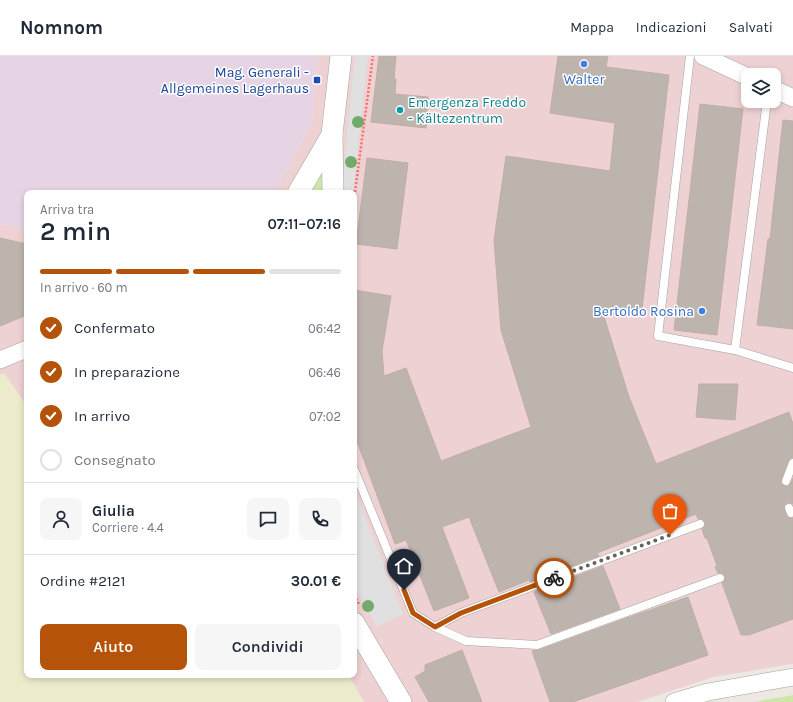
<!DOCTYPE html>
<html lang="it">
<meta charset="utf-8">
<style>
body{margin:0;font-family:Karla,sans-serif;background:#f6f6f7;color:#1f2937;height:100vh;display:flex;flex-direction:column;font-size:15px;white-space:nowrap}
*{box-sizing:border-box;margin:0}
p{font-size:13px;color:#747a83}
.icon{flex:none;width:22px;height:22px;fill:none;stroke:currentColor;stroke-width:2;stroke-linecap:round;stroke-linejoin:round}
.map{position:relative;flex:1;overflow:hidden}
.sheet{position:absolute;left:24px;top:134px;width:333px;height:488px;display:flex;flex-direction:column;background:#fff;border-radius:8px;box-shadow:0 2px 6px #0003}
.sheet>*{flex:none}
.buttons{position:absolute;left:741px;top:12px;display:grid;gap:8px}
.buttons a{display:grid;place-items:center;width:40px;height:40px;border-radius:8px;background:#fff;box-shadow:0 2px 6px #0003;font-size:20px}
.pin{position:absolute;display:grid;place-items:center;width:34px;height:34px;color:#fff;margin:-41px -17px;border-radius:50% 50% 50% 0;rotate:-45deg;box-shadow:0 0 4px #0007}
.pin .icon{rotate:45deg}
.courier{position:absolute;display:grid;place-items:center;width:40px;height:40px;margin:-20px;border:3px solid #b45309;border-radius:50%;background:#fff;color:#222;box-shadow:0 1px 5px #0007}
.headline em{font-style:normal;font-weight:600}
.headline div{display:flex;flex-direction:column-reverse}
.headline{display:flex;align-items:center;justify-content:space-between;height:68px;padding:0 16px}
h1{font-size:26px;font-weight:600;line-height:30px}
.bar{display:grid;grid-template-columns:repeat(4,1fr);gap:6px 4px;align-content:center;height:48px;padding:0 16px}
.bar i{height:5px;border-radius:3px;background:#e0e1e3}
.bar .on{background:#b45309}
.bar p{grid-column:span 4}
.line{display:flex;align-items:center;gap:10px;padding:0 16px;border-top:1px solid #e0e1e3}
.line div{flex:1}
.round{display:grid;place-items:center;flex:none;width:42px;height:42px;border-radius:8px;background:#f6f6f7}
ol{padding:0 16px;list-style:none}
li{display:flex;align-items:center;gap:12px;height:44px}
li p{margin-inline-start:auto}
li .icon{padding:4px;border-radius:50%;background:#b45309;color:#fff;stroke-width:4}
li:last-child{color:#747a83}
li i{width:22px;height:22px;border:2px solid #e0e1e3;border-radius:50%}
.primary-button{display:flex;gap:8px;margin-top:auto;padding:8px 16px}
.primary-button a{flex:1;height:46px;border-radius:8px;background:#b45309;color:#fff;font-size:16px;font-weight:600;line-height:46px;text-align:center}
.primary-button a+a{background:#f6f6f7;color:#1f2937}
header{display:flex;align-items:center;gap:24px;box-sizing:border-box;height:56px;padding:0 20px;background:#fff;border-bottom:1px solid #e0e1e3}
header strong{font-size:19px}
nav{display:flex;gap:22px;margin-inline-start:auto;font-size:14px}
.map>svg:first-child{display:block}
.commercial{fill:#eed1d2;fill-rule:evenodd}
.industrial{fill:#e6d4e4}
.farmland{fill:#ececcd}
.grass{fill:#cce7a8}
.parking{fill:#e0e0e0}
.building{fill:#beb4ae;stroke:#bfaea4}
.lines{fill:none;stroke-linecap:round;stroke-linejoin:round}
.service-casing{stroke:#a3a3a3;stroke-width:9}
.minor-casing{stroke:#a3a3a3;stroke-width:18}
.tertiary-casing{stroke:#a3a3a3;stroke-width:22}
.path{stroke:#f76d69;stroke-width:2.5;stroke-dasharray:2 2;stroke-linecap:butt}
.service{stroke:#fff;stroke-width:8}
.minor{stroke:#fff;stroke-width:17}
.tertiary{stroke:#fff;stroke-width:21}
.tree{fill:#72aa6d}
.done{stroke:#656461;stroke-width:4;stroke-dasharray:0 7.2}
.route{stroke:#b45309;stroke-width:5}
.shop-dot{fill:#3f7fe0;stroke:#fff;stroke-width:1.5}
.transit-dot{fill:#1a4fb4;stroke:#fff;stroke-width:1.5}
.culture-dot{fill:#0f9aa8;stroke:#fff;stroke-width:1.5}
.labels{text-anchor:middle;stroke-width:3;stroke-linejoin:round;paint-order:stroke}
.transit-label{font-size:14px;fill:#164399;stroke:#fff;text-anchor:end}
.shop-label{font-size:14px;fill:#366cbe;stroke:#fff}
.culture-label{font-size:14px;fill:#0d838f;stroke:#fff;text-anchor:start}
</style>
<header>
<strong>Nomnom</strong>
<nav><a>Mappa</a><a>Indicazioni</a><a>Salvati</a></nav>
</header>
<div class="map">
<svg width="793" height="646" viewBox="0 0 793 646">
<rect width="100%" height="100%" fill="#ede9e2"/>
<g class="commercial">
<path d="M318 0H793V608L714 621 637 646H364L348 619H354V137H274L312 66ZM748 19H774V45H748Z"/>
<path d="M0 168 27 174V350L4 318 0 319Z"/>
</g>
<path class="industrial" d="M0 0H318L312 66 274 137H27V174L0 168Z"/>
<path class="farmland" d="M4 317 27 350V619H348L364 646H0V319Z"/>
<g class="grass">
<path d="M327 97 324 137H308Z"/>
<path d="M793 639V646H754Z"/>
</g>
<g class="parking">
<path d="M355 0H368L353 137H341Z"/>
<path d="M354 432 403 558 377 571 354 530Z"/>
</g>
<g class="building">
<path d="M379 0H396L394 23H396L395 38 428 41 426 72 371 66Z"/>
<path d="M558 0H608L606 11 669 19 642 253 602 254 629 341 656 408 789 356 793 368V402L790 403 788 405 781 425 782 428 784 430H787L791 427 793 422V448L790 447H787L785 448 784 452 787 461 790 462H793V563L749 579H741L722 527 725 523V520L721 517H718L715 511 717 510 707 482H705L702 473 705 469V466L701 463H698L696 458 597 497 599 500 530 526 529 524 499 536 469 461 442 471 469 542 434 555 406 484 395 488 354 377V234L391 240 382 295 384 320 406 312 441 405 531 371 501 274 494 184 506 100 610 115 615 67 550 57Z"/>
<path d="M700 48 743 53 717 279 674 274Z"/>
<path d="M783 64 793 65V273L757 269 768 183H770Z"/>
<path d="M367 102 408 107 397 193 356 188Z"/>
<path d="M0 182 27 188V259L0 270Z"/>
<path d="M699 328H738L735 364 696 361Z"/>
<path d="M603 510 620 553 551 578 534 536Z"/>
<path d="M688 541 708 599 573 646H550L532 595 539 594 624 563Z"/>
<path d="M462 594 482 646H429L415 621 425 615V609Z"/>
</g>
<g class="lines">
<g class="service-casing">
<g id="service">
<path d="M690 0 658 280 735 294 793 312"/>
<path d="M735 294 767 45"/>
<path d="M354 413 413 557 435 571"/>
<path d="M786 425 793 407"/>
<path d="M789 452 791 457"/>
<path d="M700 468 461 557 435 571 466 585 537 589 720 522"/>
</g>
</g>
<g class="minor-casing">
<g id="minor">
<path d="M703 0 748 21"/>
<path d="M774 33 793 42"/>
<path d="M0 304 27 293"/>
<path d="M674 646 708 636 793 621"/>
</g>
</g>
<g class="tertiary-casing">
<g id="tertiary">
<path d="M298 137 332 79"/>
<path d="M333 137 332 78 341 0"/>
<path d="M354 567 401 646"/>
</g>
</g>
<g class="path">
<path d="M355 136 373 0"/>
<path d="M354 162H355"/>
<path d="M354 539 359 548"/>
</g>
<use href="#service" class="service"/>
<use href="#minor" class="minor"/>
<use href="#tertiary" class="tertiary"/>
</g>
<g class="tree">
<circle cx="358" cy="66" r="6"/>
<circle cx="351" cy="106" r="6"/>
<circle cx="368" cy="550" r="6"/>
</g>
<g class="lines">
<path class="done" d="M554 522 670 479"/>
<path class="route" d="M404 534 413 557 435 571 461 557 554 522"/>
</g>
<g class="shop-dot">
<circle cx="584" cy="8" r="4"/>
<circle cx="702" cy="255" r="4"/>
</g>
<rect class="transit-dot" x="313" y="20" width="8" height="8" rx="2"/>
<circle class="culture-dot" cx="400" cy="54" r="4"/>
<g class="labels">
<g class="transit-label">
<text x="309" y="21">Mag. Generali -<tspan x="309" dy="16">Allgemeines Lagerhaus</tspan></text>
</g>
<g class="shop-label">
<text x="584" y="28">Walter</text>
<text x="694" y="260" text-anchor="end">Bertoldo Rosina</text>
</g>
<g class="culture-label">
<text x="408" y="51">Emergenza Freddo<tspan x="408" dy="16">- Kältezentrum</tspan></text>
</g>
</g>
</svg>
<div class="buttons">
<a><svg class="icon" aria-label="layers" viewBox="0 0 24 24"><path d="M12 4l9 5-9 5-9-5zM3 14l9 5 9-5"/></svg></a>
</div>
<div class="pin" style="left:670px;top:479px;background:#ea580c"><svg class="icon" aria-label="bag" viewBox="0 0 24 24"><path d="M5 8h14l-1 12H6zM9 8a3 3 0 0 1 6 0"/></svg></div>
<div class="pin" style="left:404px;top:534px;background:#1f2937"><svg class="icon" aria-label="home" viewBox="0 0 24 24"><path d="M3 11l9-7 9 7M6 9v11h12V9"/></svg></div>
<div class="courier" style="left:554px;top:522px"><svg class="icon" aria-label="bike" viewBox="0 0 24 24"><circle cx="6" cy="16" r="4"/><circle cx="18" cy="16" r="4"/><path d="M6 16l4-8h5l3 8M10 8l3 8H6M13 5h3"/></svg></div>
<section class="sheet">
<div class="headline"><div><h1>2 min</h1><p>Arriva tra</p></div><em>07:11–07:16</em></div>
<div class="bar"><i class="on"></i><i class="on"></i><i class="on"></i><i></i><p>In arrivo · 60 m</p></div>
<ol>
<li><svg class="icon" aria-label="check" viewBox="0 0 24 24"><path d="M5 12l5 5 9-10"/></svg>Confermato<p>06:42</p></li>
<li><svg class="icon" aria-label="check" viewBox="0 0 24 24"><path d="M5 12l5 5 9-10"/></svg>In preparazione<p>06:46</p></li>
<li><svg class="icon" aria-label="check" viewBox="0 0 24 24"><path d="M5 12l5 5 9-10"/></svg>In arrivo<p>07:02</p></li>
<li><i></i>Consegnato</li>
</ol>
<div class="line" style="height:72px"><a class="round"><svg class="icon" aria-label="person" viewBox="0 0 24 24"><circle cx="12" cy="8" r="4"/><path d="M4 21q1-7 8-7t8 7"/></svg></a><div><b>Giulia</b><p>Corriere · 4.4</p></div><a class="round"><svg class="icon" aria-label="chat" viewBox="0 0 24 24"><path d="M4 5h16v11H9l-5 4z"/></svg></a><a class="round"><svg class="icon" aria-label="phone" viewBox="0 0 24 24"><path d="M5 4h4l2 5-3 2q2 4 5 5l2-3 5 2v4C11 20 4 13 5 4z"/></svg></a></div>
<div class="line" style="height:52px"><div>Ordine #2121</div><b>30.01 €</b></div>
<div class="primary-button"><a>Aiuto</a><a>Condividi</a></div>
</section>
</div>
